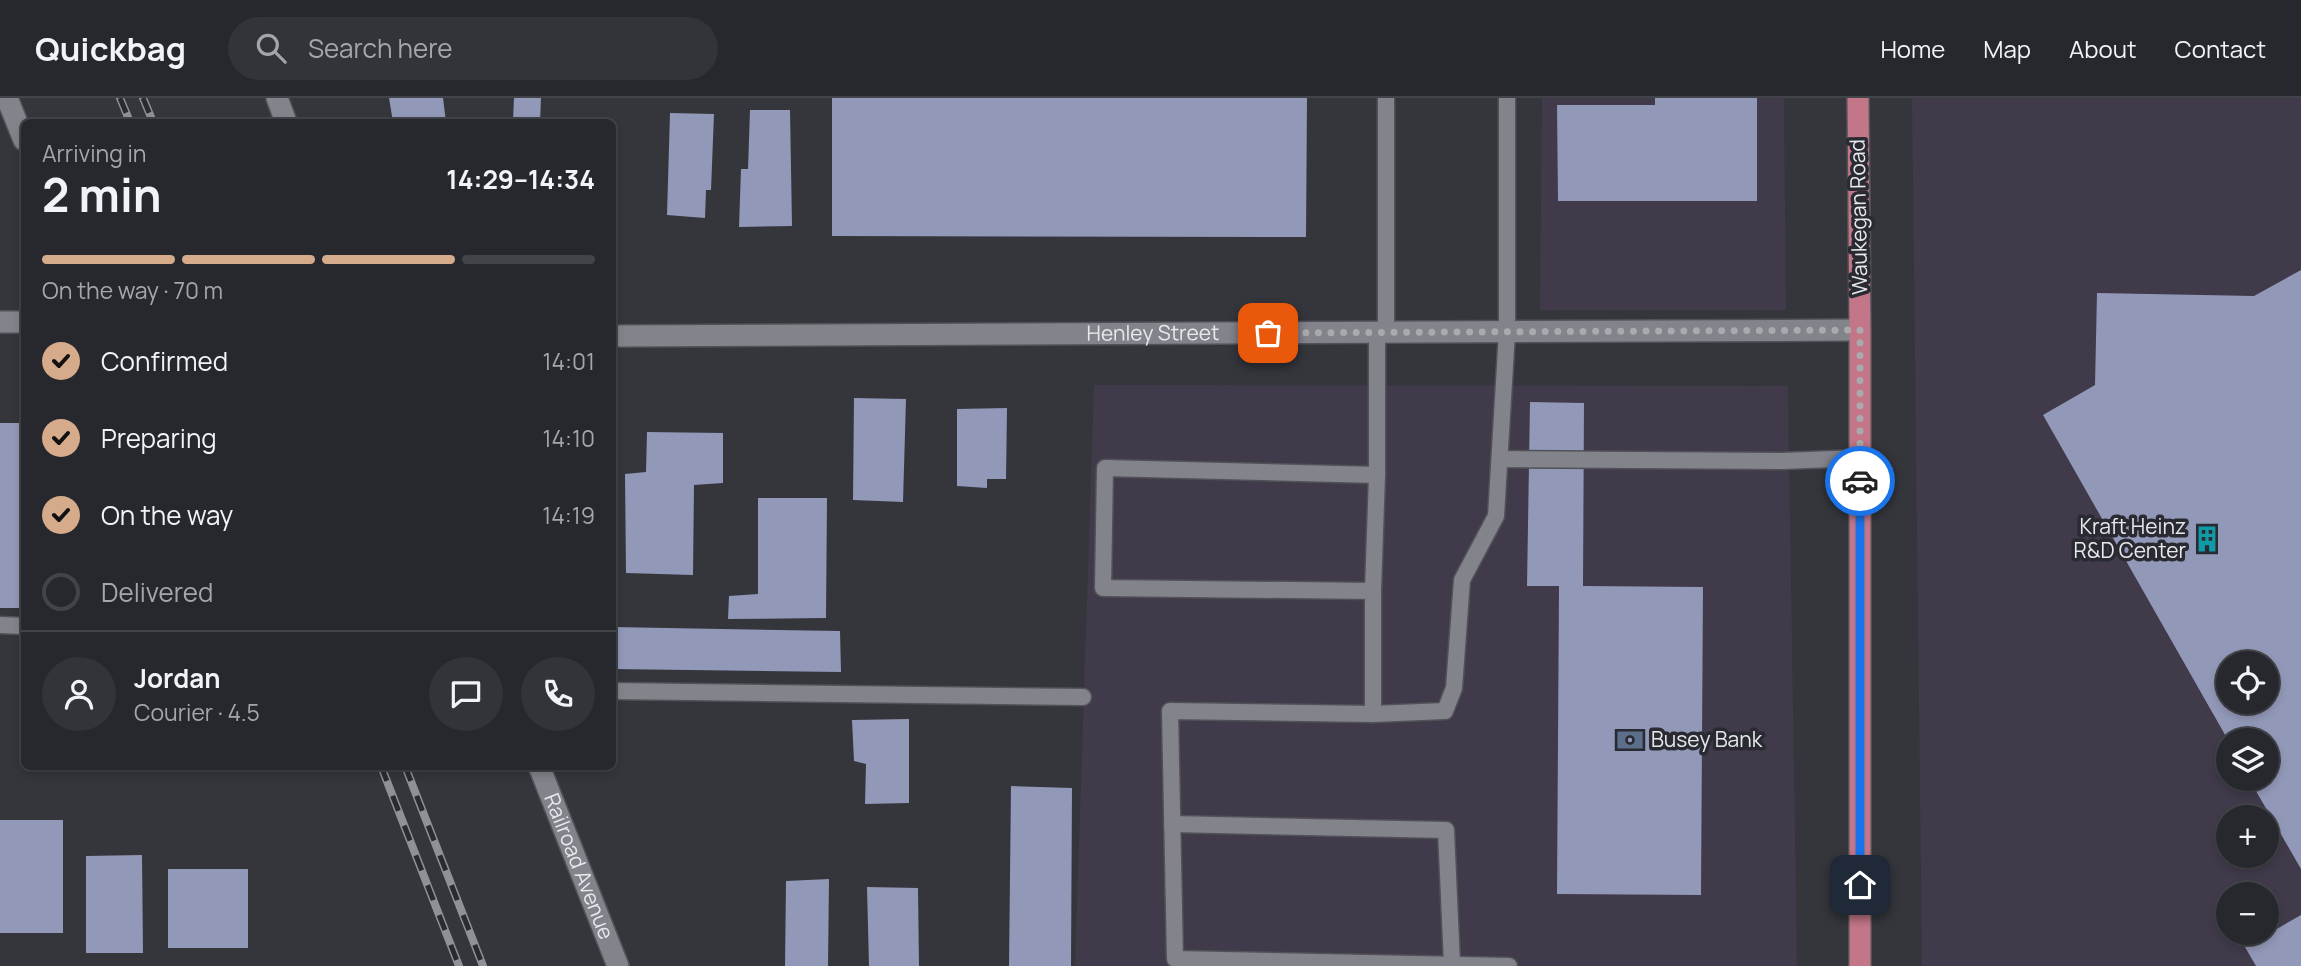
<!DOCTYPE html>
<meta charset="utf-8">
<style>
body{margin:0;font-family:Manrope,sans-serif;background:#333439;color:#f1f3f6;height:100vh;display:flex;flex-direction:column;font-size:26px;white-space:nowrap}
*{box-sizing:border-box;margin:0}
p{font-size:23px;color:#a4a6aa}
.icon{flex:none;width:38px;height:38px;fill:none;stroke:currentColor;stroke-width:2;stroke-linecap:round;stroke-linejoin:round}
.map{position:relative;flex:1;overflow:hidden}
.details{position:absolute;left:21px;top:21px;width:595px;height:651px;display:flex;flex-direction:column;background:#27282d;border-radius:10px;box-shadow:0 4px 10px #0003,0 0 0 2px #434449}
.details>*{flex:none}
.buttons{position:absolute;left:2216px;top:553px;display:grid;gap:14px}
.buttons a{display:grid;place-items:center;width:63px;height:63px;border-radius:50%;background:#27282d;box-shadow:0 4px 10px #0003,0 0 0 2px #434449;font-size:35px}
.pin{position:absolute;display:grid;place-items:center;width:60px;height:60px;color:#fff;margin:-30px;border-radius:14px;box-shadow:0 4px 10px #0006}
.courier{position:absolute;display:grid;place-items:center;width:70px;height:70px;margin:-35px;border:5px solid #1a73e8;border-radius:50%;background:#fff;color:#222;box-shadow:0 2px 9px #0007}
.head em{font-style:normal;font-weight:700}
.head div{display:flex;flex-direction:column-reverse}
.head{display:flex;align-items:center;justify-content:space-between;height:119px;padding:0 21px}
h1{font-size:46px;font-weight:700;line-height:52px}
.bar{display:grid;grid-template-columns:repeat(4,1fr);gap:10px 7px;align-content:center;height:84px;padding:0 21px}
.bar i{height:9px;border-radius:5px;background:#434449}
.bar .current{background:#d6ab8b}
.bar p{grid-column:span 4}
.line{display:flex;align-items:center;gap:18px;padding:0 21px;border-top:2px solid #434449}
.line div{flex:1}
.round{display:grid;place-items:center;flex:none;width:74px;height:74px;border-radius:37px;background:#333439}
ol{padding:0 21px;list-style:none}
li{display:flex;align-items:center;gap:21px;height:77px}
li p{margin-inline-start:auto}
li .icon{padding:7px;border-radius:50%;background:#d6ab8b;color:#111;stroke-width:4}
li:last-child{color:#a4a6aa}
li i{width:38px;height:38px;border:4px solid #434449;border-radius:50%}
header{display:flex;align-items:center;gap:42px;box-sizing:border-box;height:98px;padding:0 35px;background:#27282d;border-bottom:2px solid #434449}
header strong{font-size:33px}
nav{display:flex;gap:38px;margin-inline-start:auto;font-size:24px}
.search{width:490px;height:63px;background:#333439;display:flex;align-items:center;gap:18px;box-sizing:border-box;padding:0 24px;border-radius:38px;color:#a4a6aa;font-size:26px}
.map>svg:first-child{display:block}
.commercial{fill:#403a4b;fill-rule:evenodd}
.building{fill:#9298b8;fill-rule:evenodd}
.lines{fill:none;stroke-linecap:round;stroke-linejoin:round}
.lane-casing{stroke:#515257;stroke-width:19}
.street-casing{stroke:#515257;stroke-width:24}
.primary-casing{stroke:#515257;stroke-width:24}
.lane{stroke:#82838b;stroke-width:16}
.street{stroke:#82838b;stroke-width:21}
.primary{stroke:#c37687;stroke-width:21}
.rail-casing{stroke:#909196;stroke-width:8}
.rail{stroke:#2a2b32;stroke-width:5;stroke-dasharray:16;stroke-linecap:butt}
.done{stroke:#a8aaae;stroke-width:7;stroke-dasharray:0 12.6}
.route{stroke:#1a73e8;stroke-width:9}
.labels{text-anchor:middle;stroke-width:7;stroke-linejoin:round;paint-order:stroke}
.street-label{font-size:21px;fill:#e7e8ec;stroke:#2a2b32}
.poi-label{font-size:21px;fill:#e7e8ec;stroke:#2a2b32;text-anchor:end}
</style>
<header>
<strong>Quickbag</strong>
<div class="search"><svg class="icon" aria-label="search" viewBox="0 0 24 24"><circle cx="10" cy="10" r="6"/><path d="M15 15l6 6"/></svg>Search here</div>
<nav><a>Home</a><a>Map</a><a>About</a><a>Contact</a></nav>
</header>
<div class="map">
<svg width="2301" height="868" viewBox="0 0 2301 868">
<rect width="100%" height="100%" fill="#34363c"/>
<g class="commercial">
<path d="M1542 0H1784L1786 212H1540Z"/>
<path d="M1912 0H2301V868H1922ZM2228 565H2266V604H2228ZM2228 642H2266V681H2228ZM2228 719H2266V758H2228ZM2228 796H2266V835H2228Z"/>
<path d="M1094 287 1788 288 1797 868H1075Z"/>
</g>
<g class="building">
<path d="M389 0H443L446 24H393Z"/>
<path d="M514 0H541L540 24H505V23L513 22Z"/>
<path d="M832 0H1307L1306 139 832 138Z"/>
<path d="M1655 0H1757V103H1558L1557 7H1655Z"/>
<path d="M750 12H790L792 128 739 129 741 71H748Z"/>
<path d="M670 15 714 16 711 92H706L705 120 667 117Z"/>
<rect x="612" y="39" width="6" height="93"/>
<path d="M2301 172V771L2249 681H2266V642H2228L2043 317 2095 287 2097 195 2254 198ZM2228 565H2266V604H2228Z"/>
<path d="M854 300 906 301 903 404 853 402Z"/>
<path d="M1530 304 1584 305 1583 488 1703 489 1701 797 1557 796 1559 488H1527Z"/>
<path d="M1007 310 1006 381H987V390L957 388V311Z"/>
<rect x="0" y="325" width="24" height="185"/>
<path d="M647 334 723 335V385L694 387 693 477 626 475 625 376 646 374Z"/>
<path d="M758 400H827L826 520 728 521 729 498 758 496Z"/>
<path d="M612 529 840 533 841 574 612 571Z"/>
<path d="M909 621V705L865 706 866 666 854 663 852 622Z"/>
<path d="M1011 688 1072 690 1071 868H1009Z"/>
<rect x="0" y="722" width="63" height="113"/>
<path d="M142 757 143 855H86V758Z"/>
<rect x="168" y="771" width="80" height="79"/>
<path d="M829 781 828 868H785L786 783Z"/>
<path d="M867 789 918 790 919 868H869Z"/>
<path d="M2301 817V868H2256L2245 849Z"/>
</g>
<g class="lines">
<g class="lane-casing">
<g id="lane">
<path d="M1377 234V377L1105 370 1103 490 1373 493V616L1170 613 1175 861 1509 868"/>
<path d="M1386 234V0"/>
<path d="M1500 361 1782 363 1860 360"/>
<path d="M1373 493 1377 377"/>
<path d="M0 527 24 528"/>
<path d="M612 593 1083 599"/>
<path d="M1373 616 1445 613 1454 590 1462 482 1496 418 1507 234V0"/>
<path d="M1172 726 1446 732 1452 866"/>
</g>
</g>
<g class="street-casing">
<g id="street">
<path d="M7 0 24 42"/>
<path d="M277 0 286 24"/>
<path d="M0 224H24"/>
<path id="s1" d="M612 238 1860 232"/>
<path id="s2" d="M539 668 618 868"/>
</g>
</g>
<g class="primary-casing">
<path id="primary" d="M1858 0 1860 232V868"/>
</g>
<use href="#lane" class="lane"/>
<use href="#street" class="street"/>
<use href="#primary" class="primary"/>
<g class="rail-casing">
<g id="rail">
<path d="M120 0 130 24"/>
<path d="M143 0 153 24"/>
<path d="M381 668 459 868"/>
<path d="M405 668 483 868"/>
</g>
</g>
<use href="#rail" class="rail"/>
</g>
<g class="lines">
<path class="done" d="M1268 235 1860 232V383"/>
<path class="route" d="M1860 383V787"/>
</g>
<defs>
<g id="building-bare" transform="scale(2.1)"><path d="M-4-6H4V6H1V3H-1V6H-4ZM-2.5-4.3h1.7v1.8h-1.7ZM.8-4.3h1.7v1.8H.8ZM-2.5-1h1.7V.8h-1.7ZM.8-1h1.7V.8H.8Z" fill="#0f9aa8" stroke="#2a2b32" stroke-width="2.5" paint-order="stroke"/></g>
<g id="bank-bare" transform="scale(2.1)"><path d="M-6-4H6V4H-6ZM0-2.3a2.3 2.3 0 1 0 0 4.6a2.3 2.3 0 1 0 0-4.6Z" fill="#5c6f8a" stroke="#2a2b32" stroke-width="2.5" paint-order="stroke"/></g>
</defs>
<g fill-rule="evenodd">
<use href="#building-bare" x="2207" y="441"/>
<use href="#bank-bare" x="1630" y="642"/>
</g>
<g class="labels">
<g class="street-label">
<text transform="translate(1859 119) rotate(-91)" y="7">Waukegan Road</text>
<text dy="7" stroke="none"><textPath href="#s1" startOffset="541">Henley Street</textPath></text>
<text dy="7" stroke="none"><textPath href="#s2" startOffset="108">Railroad Avenue</textPath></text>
</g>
<g class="poi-label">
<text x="2186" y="436">Kraft Heinz<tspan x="2186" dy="24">R&amp;D Center</tspan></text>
<text x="1651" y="649" text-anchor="start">Busey Bank</text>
</g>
</g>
</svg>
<div class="buttons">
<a><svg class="icon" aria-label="locate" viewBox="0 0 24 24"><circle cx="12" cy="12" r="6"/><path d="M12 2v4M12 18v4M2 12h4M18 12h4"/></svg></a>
<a><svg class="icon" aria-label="layers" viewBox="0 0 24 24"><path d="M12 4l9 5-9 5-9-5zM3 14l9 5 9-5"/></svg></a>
<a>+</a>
<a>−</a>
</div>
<div class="pin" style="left:1268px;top:235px;background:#ea580c"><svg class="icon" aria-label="bag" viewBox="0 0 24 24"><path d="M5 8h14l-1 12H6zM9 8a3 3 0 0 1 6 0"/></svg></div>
<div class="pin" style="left:1860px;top:787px;background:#1f2937"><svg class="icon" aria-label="home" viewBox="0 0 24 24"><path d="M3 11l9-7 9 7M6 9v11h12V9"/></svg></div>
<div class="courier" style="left:1860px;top:383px"><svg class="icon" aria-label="car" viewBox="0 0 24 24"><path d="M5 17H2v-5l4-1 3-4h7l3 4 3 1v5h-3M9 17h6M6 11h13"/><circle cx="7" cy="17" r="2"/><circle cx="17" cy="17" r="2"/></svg></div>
<section class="details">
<div class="head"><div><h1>2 min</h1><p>Arriving in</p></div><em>14:29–14:34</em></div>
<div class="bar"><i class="current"></i><i class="current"></i><i class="current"></i><i></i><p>On the way · 70 m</p></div>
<ol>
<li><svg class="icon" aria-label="check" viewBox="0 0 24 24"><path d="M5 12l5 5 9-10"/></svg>Confirmed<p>14:01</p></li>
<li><svg class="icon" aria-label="check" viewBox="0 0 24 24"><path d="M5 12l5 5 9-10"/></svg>Preparing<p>14:10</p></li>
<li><svg class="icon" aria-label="check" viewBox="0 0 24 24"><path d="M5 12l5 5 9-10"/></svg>On the way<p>14:19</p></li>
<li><i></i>Delivered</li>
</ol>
<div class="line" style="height:126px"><a class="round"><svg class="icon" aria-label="person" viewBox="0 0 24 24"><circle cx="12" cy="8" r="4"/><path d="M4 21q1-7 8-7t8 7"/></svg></a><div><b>Jordan</b><p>Courier · 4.5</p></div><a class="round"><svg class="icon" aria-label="chat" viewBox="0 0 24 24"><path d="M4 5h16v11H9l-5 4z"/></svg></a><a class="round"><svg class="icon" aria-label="phone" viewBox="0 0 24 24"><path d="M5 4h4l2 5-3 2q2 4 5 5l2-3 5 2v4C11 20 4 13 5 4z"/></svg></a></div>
</section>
</div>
